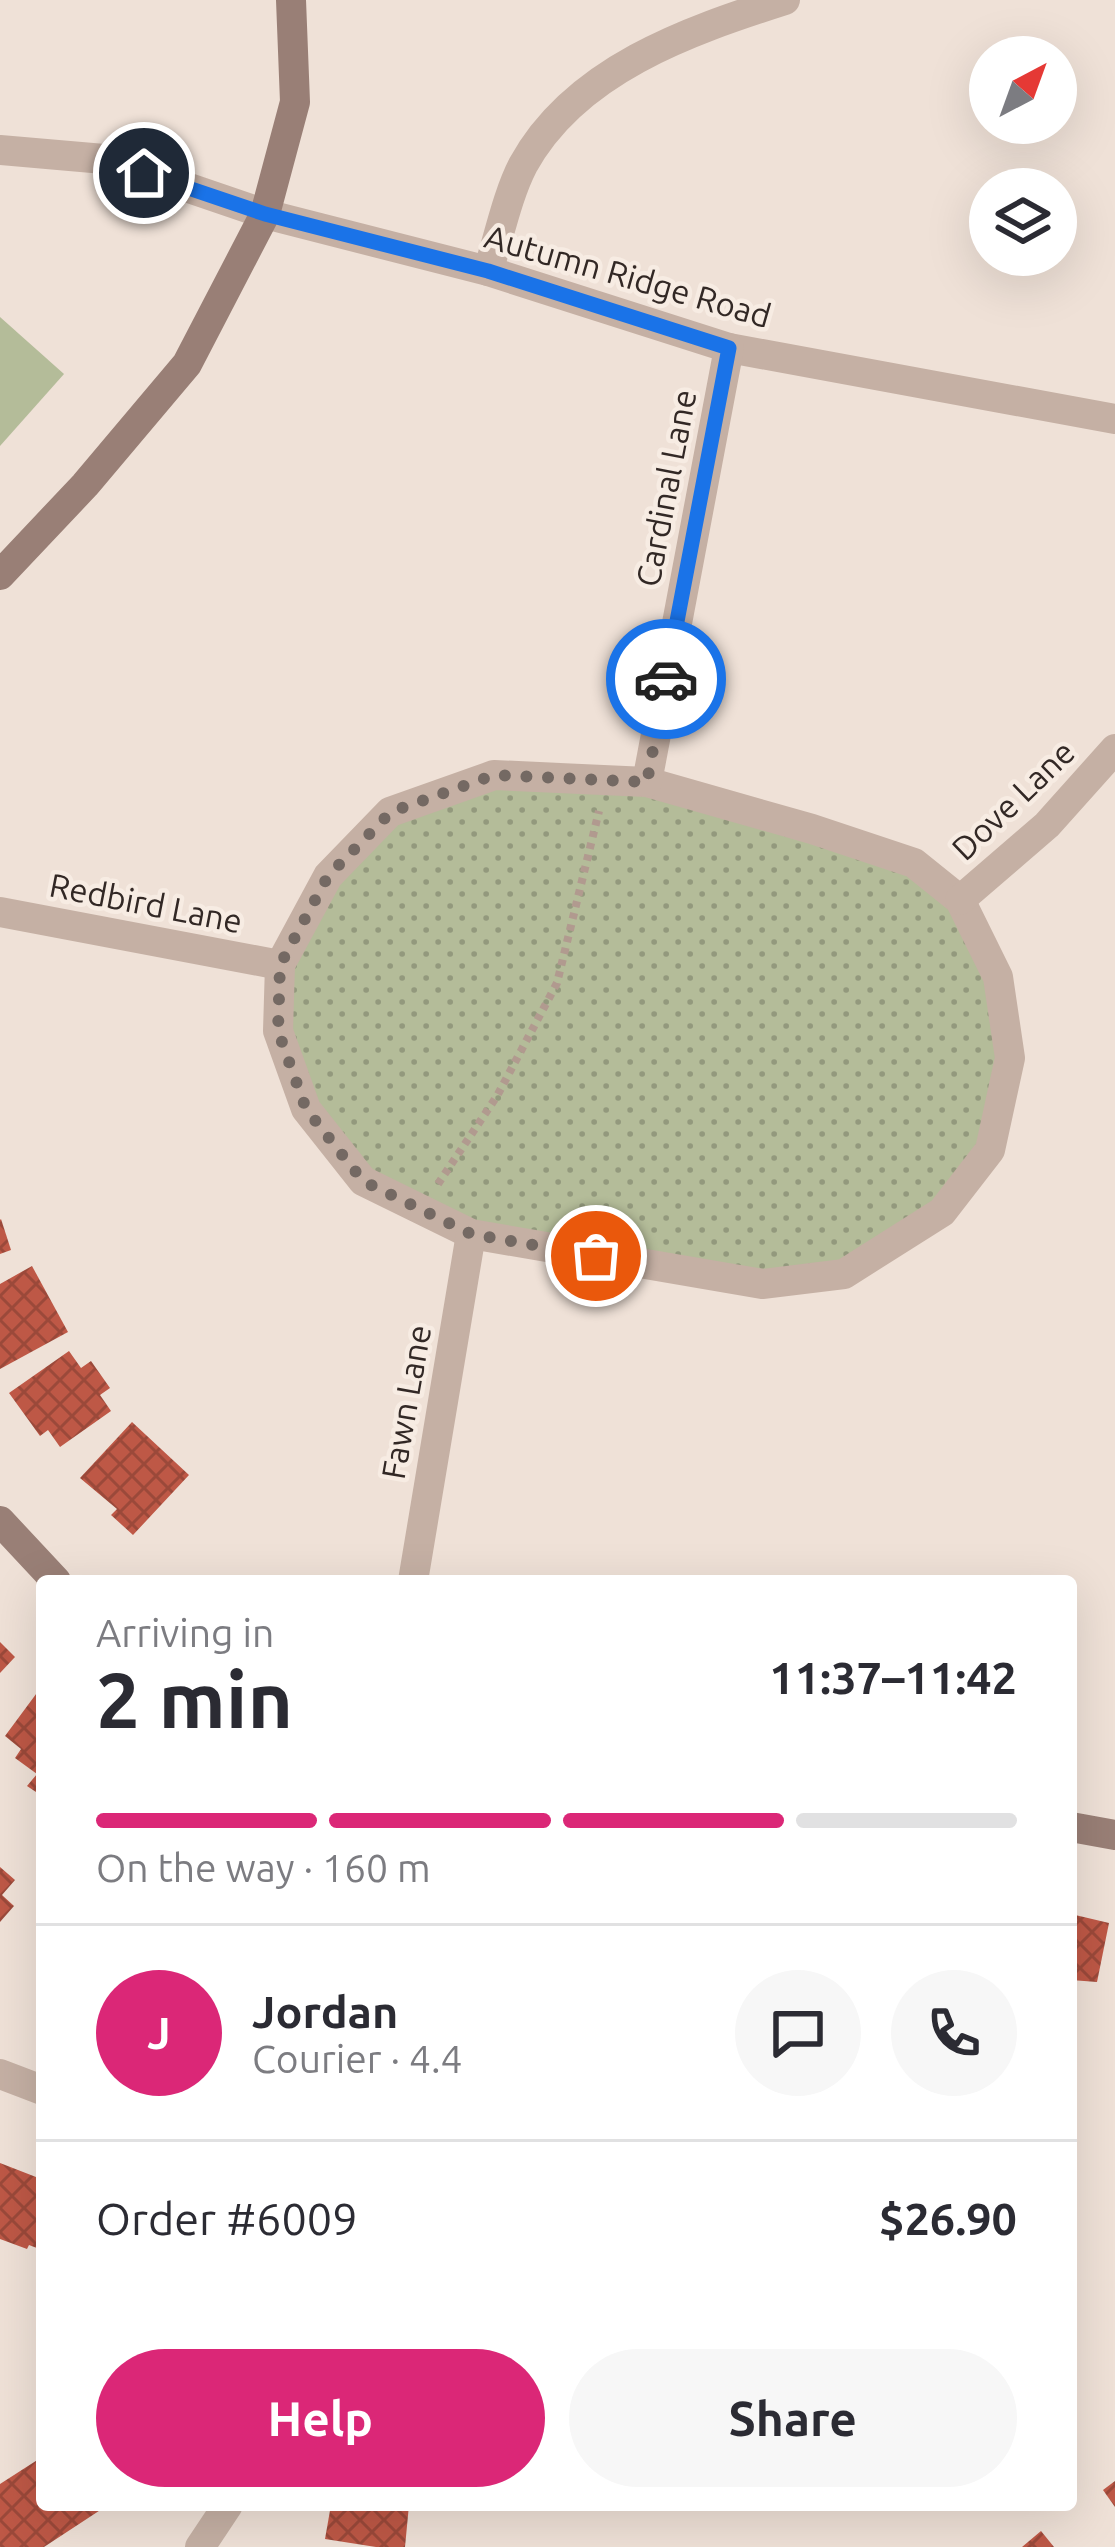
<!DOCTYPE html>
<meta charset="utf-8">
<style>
body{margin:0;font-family:Ubuntu,sans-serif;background:#f7f7f7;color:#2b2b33;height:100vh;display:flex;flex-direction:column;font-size:45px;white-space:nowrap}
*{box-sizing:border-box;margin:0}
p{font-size:39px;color:#7c7c81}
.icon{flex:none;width:66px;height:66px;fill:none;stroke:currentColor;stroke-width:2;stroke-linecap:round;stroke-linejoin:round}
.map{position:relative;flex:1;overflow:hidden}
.panel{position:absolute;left:36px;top:1575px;width:1041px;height:936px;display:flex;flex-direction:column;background:#fff;border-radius:12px;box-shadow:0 12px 48px #0002}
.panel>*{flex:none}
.needle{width:78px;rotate:41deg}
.fabs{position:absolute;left:969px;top:36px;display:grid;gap:24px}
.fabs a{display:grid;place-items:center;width:108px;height:108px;border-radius:50%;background:#fff;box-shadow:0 12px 48px #0002;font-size:60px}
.pin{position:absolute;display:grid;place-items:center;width:102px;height:102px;color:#fff;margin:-51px;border:6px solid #fff;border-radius:50%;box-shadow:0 3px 12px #0007}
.courier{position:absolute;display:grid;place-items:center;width:120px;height:120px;margin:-60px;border:9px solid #1a73e8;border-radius:50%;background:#fff;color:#222;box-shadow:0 3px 15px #0007}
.summary em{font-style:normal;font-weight:700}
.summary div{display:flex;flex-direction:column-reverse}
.summary{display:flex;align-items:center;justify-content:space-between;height:204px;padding:0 60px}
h1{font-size:78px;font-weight:700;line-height:90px}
.bar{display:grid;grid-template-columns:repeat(4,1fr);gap:18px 12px;align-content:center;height:144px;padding:0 60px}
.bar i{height:15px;border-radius:9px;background:#e1e1e2}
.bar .active{background:#db2777}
.bar p{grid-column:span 4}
.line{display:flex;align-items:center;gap:30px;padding:0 60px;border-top:3px solid #e1e1e2}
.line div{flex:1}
.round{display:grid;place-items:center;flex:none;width:126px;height:126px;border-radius:63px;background:#f7f7f7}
.button{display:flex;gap:24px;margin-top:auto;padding:24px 60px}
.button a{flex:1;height:138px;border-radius:72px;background:#db2777;color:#fff;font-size:48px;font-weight:700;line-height:138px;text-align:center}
.button a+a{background:#f7f7f7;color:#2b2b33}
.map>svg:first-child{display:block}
.grass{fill:#b4bc99}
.park{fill:url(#park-dots)}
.building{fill:url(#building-cross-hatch)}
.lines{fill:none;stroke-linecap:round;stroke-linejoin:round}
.path{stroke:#b19a8f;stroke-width:8;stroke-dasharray:6 6;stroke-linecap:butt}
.street{stroke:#c5b0a4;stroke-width:30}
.secondary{stroke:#997f76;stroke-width:30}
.done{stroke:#746963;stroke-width:12;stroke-dasharray:0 21.6}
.route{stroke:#1a73e8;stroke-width:15}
.labels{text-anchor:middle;stroke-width:9;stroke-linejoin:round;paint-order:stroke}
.street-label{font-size:33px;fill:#322825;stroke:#f7ece3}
</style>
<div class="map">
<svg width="1115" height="2547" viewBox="0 0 1115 2547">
<defs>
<pattern id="park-dots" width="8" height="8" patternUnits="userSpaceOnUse" patternTransform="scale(3)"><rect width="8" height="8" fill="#b4bc99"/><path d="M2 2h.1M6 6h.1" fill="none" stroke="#93997d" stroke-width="1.8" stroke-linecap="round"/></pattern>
<pattern id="building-cross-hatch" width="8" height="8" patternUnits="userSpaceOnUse" patternTransform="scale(3)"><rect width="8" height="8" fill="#be5846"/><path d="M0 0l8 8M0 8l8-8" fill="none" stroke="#9b493a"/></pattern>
</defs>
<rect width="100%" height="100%" fill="#efe1d7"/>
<path class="grass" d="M0 317 64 374 0 446Z"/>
<path class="park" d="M494 775 647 782 914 863 960 900 1006 1030 989 1150 909 1233 844 1274 762 1284 471 1234 363 1181 306 1109 280 965 390 812Z"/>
<g class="building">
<path d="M1 1219 11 1250 0 1254V1220Z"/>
<path d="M32 1266 68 1332 0 1369V1284Z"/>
<path d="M69 1351 81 1368 91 1361 110 1388 100 1395 111 1411 60 1447 48 1430 40 1436 9 1393Z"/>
<path d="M132 1422 189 1475 133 1535 111 1515 117 1509 80 1478Z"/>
<path d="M0 1642 15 1657 0 1673Z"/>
<path d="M42 1686V1796L27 1786 37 1774 15 1758 21 1749 5 1736Z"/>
<path d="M0 1867 15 1880 2 1895 14 1906 0 1922Z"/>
<path d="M1071 1914 1109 1923 1097 1982 1071 1980Z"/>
<path d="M0 2163 36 2177 38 2173 42 2174V2250L29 2245 27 2249 0 2239Z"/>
<path d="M42 2457V2505H108L44 2547H0V2484Z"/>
<path d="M1115 2481V2507L1103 2490Z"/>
<path d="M331 2505H409L405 2547H376L325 2539Z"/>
<path d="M1041 2531 1054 2547H1022Z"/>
</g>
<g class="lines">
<path class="path" d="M438 1184 497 1096 557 983 599 811"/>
<g class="street">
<path d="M0 150 104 159 265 214 488 271 729 348 1115 419"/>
<path d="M488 271C499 237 507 196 523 165 575 70 688 31 785 0"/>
<path d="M494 775 647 782 812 829 914 863 960 900 998 977 1010 1058 990 1150 942 1212 844 1274 762 1284 471 1234 363 1181 306 1109 278 1031 280 965 328 876 390 812Z"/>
<path d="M647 782 729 348"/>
<path d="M960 900 1047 825 1115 749"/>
<path d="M0 912 280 965"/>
<path d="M413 1581 471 1234"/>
<path d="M0 2074 42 2090"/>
<path d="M200 2547 228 2505"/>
</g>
<g class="secondary">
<path d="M0 575 85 485 187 364 265 214 295 102 291 0"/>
<path d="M0 1521 56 1581"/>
<path d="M1071 1827 1115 1835"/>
</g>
</g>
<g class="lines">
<path class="done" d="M596 1256 471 1234 363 1181 306 1109 278 1031 280 965 328 876 391 812 494 775 647 782 666 679"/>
<path class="route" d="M144 173 265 214 488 271 729 348 666 679"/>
</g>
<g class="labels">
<g class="street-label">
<text transform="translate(628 276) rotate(16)" y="12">Autumn Ridge Road</text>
<text transform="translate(666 488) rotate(-79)" y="12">Cardinal Lane</text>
<text transform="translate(1013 800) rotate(-44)" y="12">Dove Lane</text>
<text transform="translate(146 903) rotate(11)" y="12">Redbird Lane</text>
<text transform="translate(406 1402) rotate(-80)" y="12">Fawn Lane</text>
</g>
</g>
</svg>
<div class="fabs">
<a><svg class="needle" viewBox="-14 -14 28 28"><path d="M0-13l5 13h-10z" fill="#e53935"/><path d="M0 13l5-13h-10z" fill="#7c7c81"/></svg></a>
<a><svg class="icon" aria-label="layers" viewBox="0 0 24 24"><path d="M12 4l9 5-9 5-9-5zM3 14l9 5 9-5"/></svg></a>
</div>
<div class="pin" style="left:596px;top:1256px;background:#ea580c"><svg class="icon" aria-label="bag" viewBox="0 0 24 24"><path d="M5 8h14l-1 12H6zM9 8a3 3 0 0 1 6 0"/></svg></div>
<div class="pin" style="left:144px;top:173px;background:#1f2937"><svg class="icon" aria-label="home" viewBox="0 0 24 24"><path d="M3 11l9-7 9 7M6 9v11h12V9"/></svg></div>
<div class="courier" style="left:666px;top:679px"><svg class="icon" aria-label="car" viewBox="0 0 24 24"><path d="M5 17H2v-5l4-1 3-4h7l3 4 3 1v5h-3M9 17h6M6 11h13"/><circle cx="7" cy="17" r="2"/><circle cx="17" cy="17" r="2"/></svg></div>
<section class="panel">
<div class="summary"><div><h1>2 min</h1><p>Arriving in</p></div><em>11:37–11:42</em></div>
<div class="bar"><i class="active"></i><i class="active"></i><i class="active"></i><i></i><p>On the way · 160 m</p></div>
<div class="line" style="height:216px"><b class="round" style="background:#db2777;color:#fff">J</b><div><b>Jordan</b><p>Courier · 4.4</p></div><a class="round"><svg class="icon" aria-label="chat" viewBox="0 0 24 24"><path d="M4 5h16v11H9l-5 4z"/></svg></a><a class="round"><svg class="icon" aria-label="phone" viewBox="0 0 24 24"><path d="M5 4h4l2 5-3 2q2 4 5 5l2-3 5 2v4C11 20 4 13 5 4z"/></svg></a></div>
<div class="line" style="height:156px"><div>Order #6009</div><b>$26.90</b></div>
<div class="button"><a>Help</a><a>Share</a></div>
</section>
</div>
